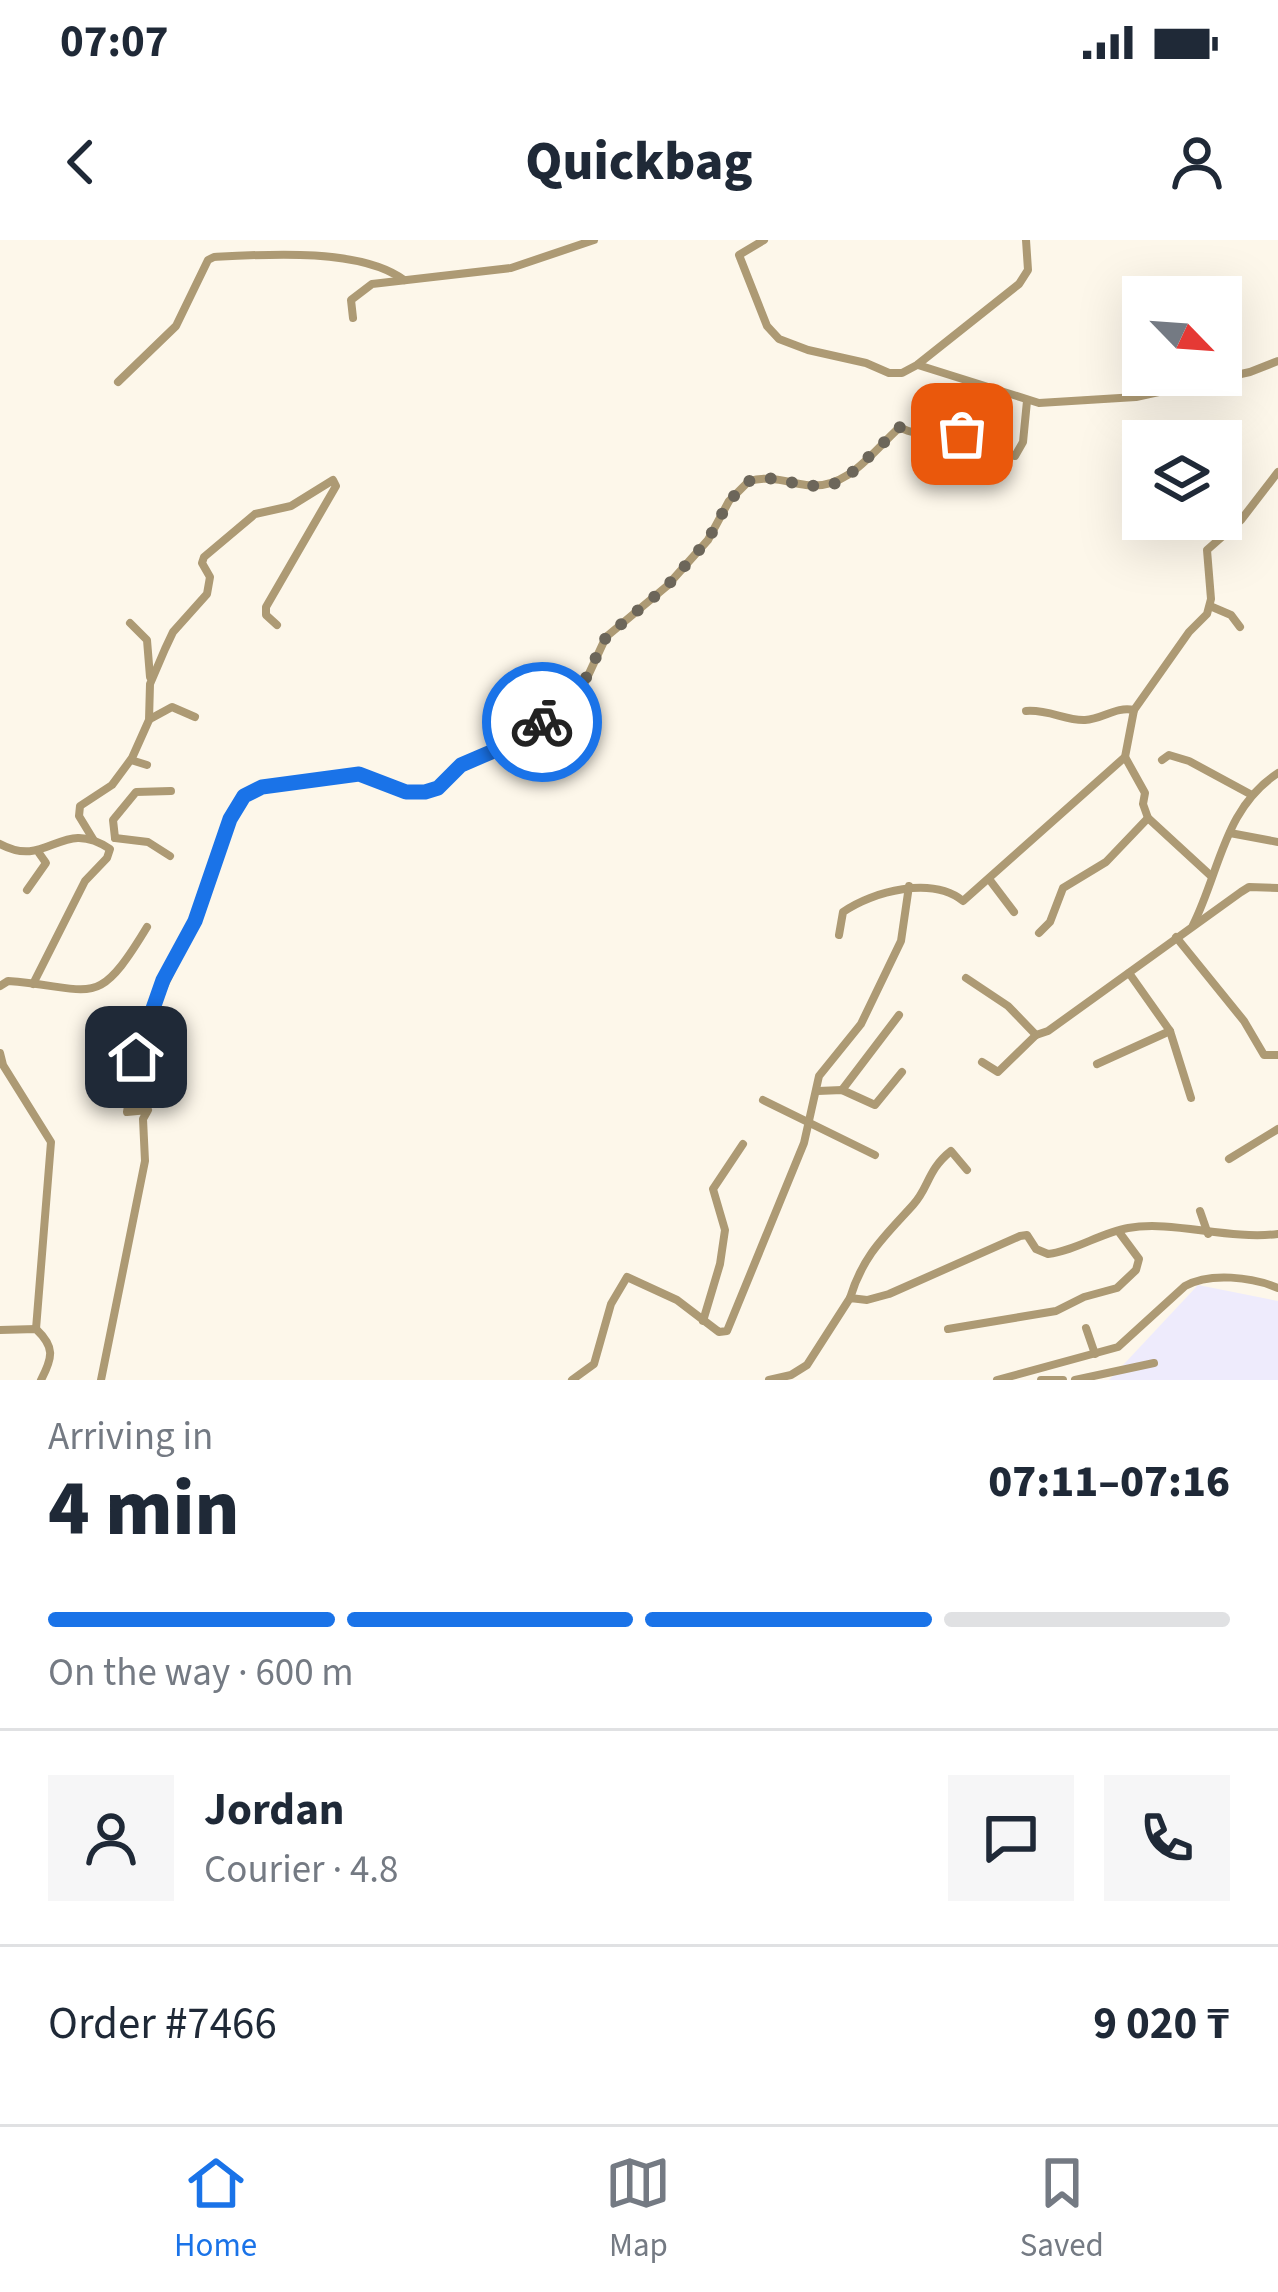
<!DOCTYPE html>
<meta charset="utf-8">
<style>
body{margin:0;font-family:"Source Sans 3",sans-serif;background:#f6f6f7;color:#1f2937;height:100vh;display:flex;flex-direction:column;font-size:45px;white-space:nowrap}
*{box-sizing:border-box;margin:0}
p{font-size:39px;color:#747a83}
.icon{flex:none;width:66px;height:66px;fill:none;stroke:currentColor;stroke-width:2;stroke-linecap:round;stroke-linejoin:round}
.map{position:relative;height:1140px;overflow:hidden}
.sheet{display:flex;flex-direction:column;background:#fff;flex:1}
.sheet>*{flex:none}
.needle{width:78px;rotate:115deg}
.controls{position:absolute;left:1122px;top:36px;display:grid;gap:24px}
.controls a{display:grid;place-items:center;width:120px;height:120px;border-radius:0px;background:#fff;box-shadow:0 12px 48px #0002;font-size:60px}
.pin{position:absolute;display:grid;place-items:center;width:102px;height:102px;color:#fff;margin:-51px;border-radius:24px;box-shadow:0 6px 18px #0006}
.courier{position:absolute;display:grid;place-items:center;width:120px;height:120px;margin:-60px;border:9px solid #1a73e8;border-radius:50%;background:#fff;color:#222;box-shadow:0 3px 15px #0007}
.overview em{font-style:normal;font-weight:800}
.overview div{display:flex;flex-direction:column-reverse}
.overview{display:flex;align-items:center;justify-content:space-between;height:204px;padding:0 48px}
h1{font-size:78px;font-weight:800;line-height:90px}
.bar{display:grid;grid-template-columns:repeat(4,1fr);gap:18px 12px;align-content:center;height:144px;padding:0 48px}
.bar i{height:15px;border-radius:9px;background:#e0e1e3}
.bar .active{background:#1a73e8}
.bar p{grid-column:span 4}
.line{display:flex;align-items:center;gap:30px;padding:0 48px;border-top:3px solid #e0e1e3}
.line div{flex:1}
.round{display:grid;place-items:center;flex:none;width:126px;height:126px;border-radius:0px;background:#f6f6f7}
.status{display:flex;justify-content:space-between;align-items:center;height:84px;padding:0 60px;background:#fff;direction:ltr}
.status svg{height:33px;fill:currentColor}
header{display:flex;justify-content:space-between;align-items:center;height:156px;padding:0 48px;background:#fff;font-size:54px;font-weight:800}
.menu{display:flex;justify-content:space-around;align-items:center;height:168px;border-top:3px solid #e0e1e3;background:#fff;font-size:33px;color:#747a83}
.menu a{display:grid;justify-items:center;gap:6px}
.menu .active{color:#1a73e8}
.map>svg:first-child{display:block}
.commercial{fill:#eeebfc}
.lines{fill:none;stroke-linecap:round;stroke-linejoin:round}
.street{stroke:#ad9a74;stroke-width:8}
.done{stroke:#6c665a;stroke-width:12;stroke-dasharray:0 21.6}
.route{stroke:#1a73e8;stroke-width:15}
</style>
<div class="status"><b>07:07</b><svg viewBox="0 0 49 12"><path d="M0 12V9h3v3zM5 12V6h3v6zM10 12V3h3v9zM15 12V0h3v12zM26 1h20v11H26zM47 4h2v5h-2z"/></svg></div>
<header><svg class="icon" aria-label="back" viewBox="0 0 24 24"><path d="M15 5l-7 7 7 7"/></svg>Quickbag<svg class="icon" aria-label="person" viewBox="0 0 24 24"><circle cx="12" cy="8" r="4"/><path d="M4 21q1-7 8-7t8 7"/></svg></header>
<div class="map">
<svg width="1278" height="1140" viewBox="0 0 1278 1140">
<rect width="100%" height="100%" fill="#fdf7ea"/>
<path class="commercial" d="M1198 1045 1278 1061V1140H1109Z"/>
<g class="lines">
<g class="street">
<path d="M764 0 739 15 767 86 779 99 808 110 866 123 889 133H902L917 125 1019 44 1028 30 1026 0"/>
<path d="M353 78 351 60 372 44 511 28 594 0"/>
<path d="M918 125 1039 163 1136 157 1250 132 1278 121"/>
<path d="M118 142 176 86 208 20 214 17C267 14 361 8 404 40"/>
<path d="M1210 366 1231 375 1240 387"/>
<path d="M130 383 147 400 150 437"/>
<path d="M1026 471C1048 469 1066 481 1085 480 1103 479 1116 466 1134 470"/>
<path d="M150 479 172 467 195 477"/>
<path d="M1125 517 1145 553 1143 564 1148 578 1210 635"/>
<path d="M131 520 147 525"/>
<path d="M1162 520 1169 515 1189 521 1250 554"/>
<path d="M1230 593 1278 602"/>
<path d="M115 598 113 580 136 552 171 551"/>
<path d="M115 598 148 602 170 616"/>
<path d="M93 599 79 576 80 566 112 545 132 518 149 480 150 444 165 409 173 392 207 354 210 337 202 323 204 317 255 274 291 266 333 240 336 246 266 367V375L277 385"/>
<path d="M0 604C48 630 61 576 110 609L107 618 85 641 33 744"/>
<path d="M989 639 1014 672"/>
<path d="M27 650 46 623 39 613"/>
<path d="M1193 685C1220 631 1224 568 1278 533"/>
<path d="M1039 693 1050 682 1063 648 1106 622 1148 578"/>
<path d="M839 695 843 672C873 651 932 636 963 661L1125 517 1134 470 1189 392 1207 374 1211 359 1207 310 1241 280 1278 232"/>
<path d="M1176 697 1244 781 1264 815H1278"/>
<path d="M1129 733 1170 791 1191 858"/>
<path d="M966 738 1008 766 1036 795"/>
<path d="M0 746 8 741C94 747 95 773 147 687"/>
<path d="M0 813 3 825 51 902 36 1089"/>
<path d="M982 822 998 832 1036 795 1048 791 1241 652 1249 647 1278 648"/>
<path d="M1097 824 1170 791"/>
<path d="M842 850 899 775"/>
<path d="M818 851 842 850 875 865 902 832"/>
<path d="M763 860 875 915"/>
<path d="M1229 919 1278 889"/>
<path d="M1200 971 1208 994"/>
<path d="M850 1058C863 1015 885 996 913 965 929 948 927 930 951 911L967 930"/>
<path d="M703 1081 720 1024 725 990 713 949 743 904"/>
<path d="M1086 1088 1095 1114"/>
<path d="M948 1089 1056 1071 1084 1057 1117 1048 1136 1030 1139 1019 1119 992"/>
<path d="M0 1090 36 1089C55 1107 53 1117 41 1140"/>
<path d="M101 1140 145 921 143 879 148 870 127 872 136 817 150 776 195 681 230 579 244 556 262 547 359 534 406 552H425L438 549 461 525 503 507 566 468 580 453 606 397 667 346 708 300 729 261 749 241C769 235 786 242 806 245 847 251 872 212 900 187 920 200 938 185 959 193 978 200 993 212 1015 216L1023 202 1027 161"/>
<path d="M572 1140 594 1124 611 1064 627 1037 677 1060 719 1092 727 1091 804 903 819 836 861 784 901 701 909 646"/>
<path d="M769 1140 791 1135 807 1125 850 1058 867 1060 889 1054 1020 996 1027 995 1036 1009 1048 1014C1075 1011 1100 993 1128 988 1173 980 1227 1000 1278 994"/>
<path d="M997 1140 1118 1107 1185 1046C1210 1032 1252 1037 1278 1048"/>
<path d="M1041 1140H1063"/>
<path d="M1075 1140 1154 1123"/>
</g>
</g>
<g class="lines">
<path class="done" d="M542 482 575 460 606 397 667 346 708 300 729 261 749 241 768 238 810 246 834 244 854 231 900 187 910 194H962"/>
<path class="route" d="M136 817 163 740 195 681 230 579 244 556 262 547 359 534 406 552H425L438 548 461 525 503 507 542 482"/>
</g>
</svg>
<div class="controls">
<a><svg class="needle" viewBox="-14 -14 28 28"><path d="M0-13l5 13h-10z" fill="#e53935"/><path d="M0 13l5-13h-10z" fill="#747a83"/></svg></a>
<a><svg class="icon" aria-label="layers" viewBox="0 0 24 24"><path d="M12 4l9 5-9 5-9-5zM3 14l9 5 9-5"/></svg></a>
</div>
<div class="pin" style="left:962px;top:194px;background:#ea580c"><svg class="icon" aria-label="bag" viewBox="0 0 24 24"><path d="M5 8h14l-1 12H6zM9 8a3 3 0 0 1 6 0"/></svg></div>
<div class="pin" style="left:136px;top:817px;background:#1f2937"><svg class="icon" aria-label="home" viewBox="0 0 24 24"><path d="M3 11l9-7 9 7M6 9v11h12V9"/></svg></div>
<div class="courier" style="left:542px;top:482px"><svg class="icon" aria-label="bike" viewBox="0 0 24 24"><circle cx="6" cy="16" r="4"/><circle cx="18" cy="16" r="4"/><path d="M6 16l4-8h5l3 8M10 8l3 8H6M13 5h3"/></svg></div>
</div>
<section class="sheet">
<div class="overview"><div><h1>4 min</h1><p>Arriving in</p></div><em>07:11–07:16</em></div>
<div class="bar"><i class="active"></i><i class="active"></i><i class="active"></i><i></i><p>On the way · 600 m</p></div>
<div class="line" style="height:216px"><a class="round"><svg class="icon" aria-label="person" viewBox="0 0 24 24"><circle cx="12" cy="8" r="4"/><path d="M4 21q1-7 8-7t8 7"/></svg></a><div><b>Jordan</b><p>Courier · 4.8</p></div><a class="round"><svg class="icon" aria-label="chat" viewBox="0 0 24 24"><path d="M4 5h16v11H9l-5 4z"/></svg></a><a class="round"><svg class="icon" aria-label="phone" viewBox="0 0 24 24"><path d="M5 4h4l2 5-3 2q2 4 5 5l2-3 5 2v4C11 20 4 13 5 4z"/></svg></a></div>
<div class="line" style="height:156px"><div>Order #7466</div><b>9 020 ₸</b></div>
</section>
<nav class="menu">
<a class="active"><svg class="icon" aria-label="home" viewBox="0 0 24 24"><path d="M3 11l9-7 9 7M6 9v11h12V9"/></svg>Home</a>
<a><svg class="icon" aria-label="map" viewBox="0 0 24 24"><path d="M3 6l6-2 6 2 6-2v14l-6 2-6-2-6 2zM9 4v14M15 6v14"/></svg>Map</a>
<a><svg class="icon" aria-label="saved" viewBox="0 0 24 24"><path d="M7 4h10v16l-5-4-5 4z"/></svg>Saved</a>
</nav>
